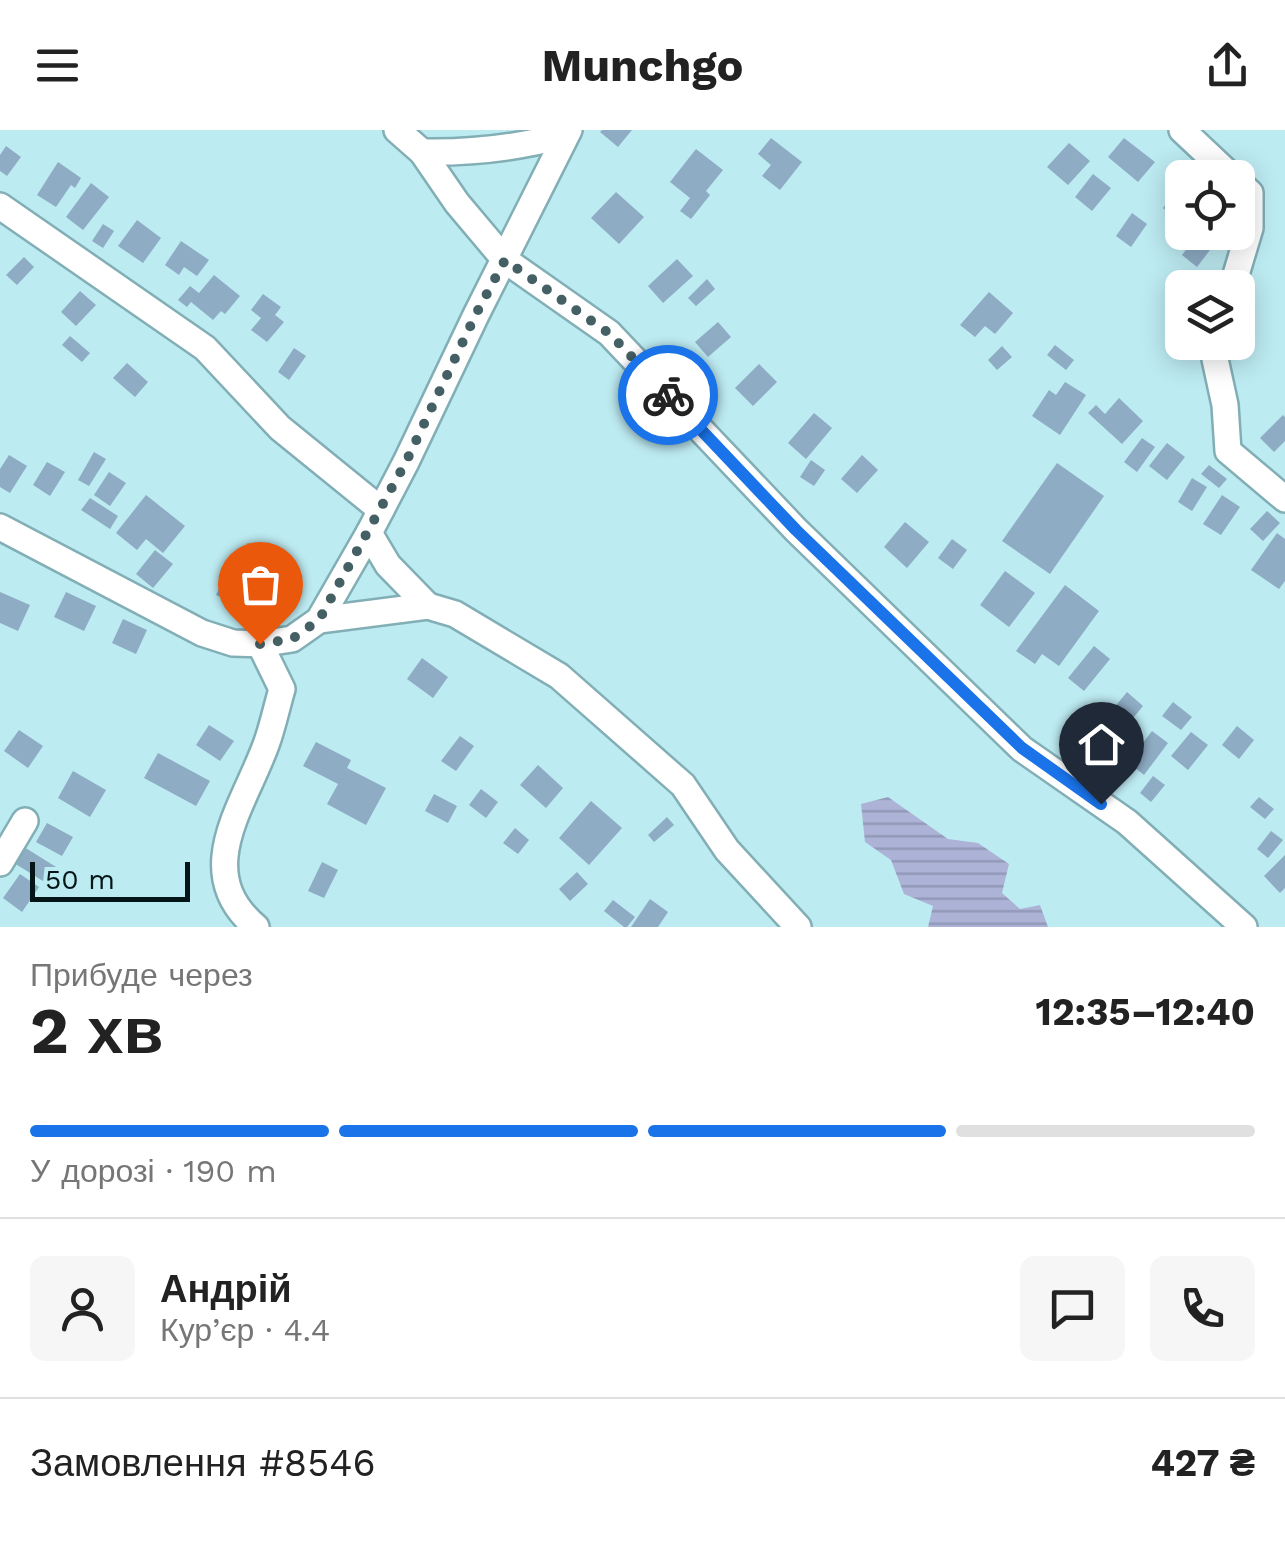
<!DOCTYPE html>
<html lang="uk">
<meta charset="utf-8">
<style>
body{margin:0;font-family:"Work Sans",sans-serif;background:#f6f6f6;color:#222;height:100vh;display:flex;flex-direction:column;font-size:38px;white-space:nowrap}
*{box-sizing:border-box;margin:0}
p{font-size:32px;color:#767676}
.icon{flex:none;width:55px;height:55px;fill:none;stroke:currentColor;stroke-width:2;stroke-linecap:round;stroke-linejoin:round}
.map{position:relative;height:797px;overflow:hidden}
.panel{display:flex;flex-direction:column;background:#fff;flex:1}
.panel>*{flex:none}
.tools{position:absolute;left:1165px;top:30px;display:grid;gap:20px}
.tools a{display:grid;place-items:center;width:90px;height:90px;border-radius:15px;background:#fff;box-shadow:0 5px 25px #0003;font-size:50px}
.scale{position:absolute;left:30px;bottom:25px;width:160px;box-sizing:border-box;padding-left:10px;border:5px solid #041517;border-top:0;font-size:28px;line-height:35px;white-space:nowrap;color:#041517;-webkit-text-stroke:8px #bdebf2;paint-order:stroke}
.pin{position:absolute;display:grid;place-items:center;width:85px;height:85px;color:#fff;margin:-102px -42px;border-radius:50% 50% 50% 0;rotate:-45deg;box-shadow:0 0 10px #0007}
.pin .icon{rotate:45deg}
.courier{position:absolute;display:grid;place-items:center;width:100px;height:100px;margin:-50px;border:8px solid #1a73e8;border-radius:50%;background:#fff;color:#222;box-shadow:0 2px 12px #0007}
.headline em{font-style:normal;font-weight:700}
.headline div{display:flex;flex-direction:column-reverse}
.headline{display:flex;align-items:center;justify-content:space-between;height:170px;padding:0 30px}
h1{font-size:65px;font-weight:700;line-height:75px}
.bar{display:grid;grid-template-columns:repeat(4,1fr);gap:15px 10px;align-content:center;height:120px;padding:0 30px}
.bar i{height:12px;border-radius:8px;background:#e0e0e0}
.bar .on{background:#1a73e8}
.bar p{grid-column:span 4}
.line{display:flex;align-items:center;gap:25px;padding:0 30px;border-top:2px solid #e0e0e0}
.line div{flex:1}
.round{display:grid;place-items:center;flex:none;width:105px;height:105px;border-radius:15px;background:#f6f6f6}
header{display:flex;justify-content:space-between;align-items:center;height:130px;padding:0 30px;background:#fff;font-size:45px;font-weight:700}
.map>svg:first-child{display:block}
.water{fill:url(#water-rules)}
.building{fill:#8eacc4}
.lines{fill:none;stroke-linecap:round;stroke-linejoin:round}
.minor-casing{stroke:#82aeb5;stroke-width:30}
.minor{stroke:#fff;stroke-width:25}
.done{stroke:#456064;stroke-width:10;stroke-dasharray:0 18}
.route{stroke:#1a73e8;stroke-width:12}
</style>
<header><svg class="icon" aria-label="menu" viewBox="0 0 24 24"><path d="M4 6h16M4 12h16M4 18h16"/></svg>Munchgo<svg class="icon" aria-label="share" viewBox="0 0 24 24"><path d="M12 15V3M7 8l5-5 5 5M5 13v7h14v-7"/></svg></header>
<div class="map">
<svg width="1285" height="797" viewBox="0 0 1285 797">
<defs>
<pattern id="water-rules" width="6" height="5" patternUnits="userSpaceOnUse" patternTransform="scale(2.5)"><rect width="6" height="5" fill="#adb3d6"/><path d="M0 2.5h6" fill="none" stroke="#9399b7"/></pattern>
</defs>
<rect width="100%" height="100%" fill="#bdebf2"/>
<path class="water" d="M888 667 948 709 978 713 1009 734 1002 763 1020 779 1040 775 1048 797H928L933 776 904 764 891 730 865 712 861 674Z"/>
<g class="building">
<path d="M602 0H632L618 17 600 2Z"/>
<path d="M771 8 802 32 780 60 762 46 771 35 758 24Z"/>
<path d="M1124 8 1155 32 1138 52 1108 27Z"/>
<path d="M1069 13 1090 31 1068 55 1047 37Z"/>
<path d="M6 16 21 27 7 46 0 41V25Z"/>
<path d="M696 19 723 40 706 61 710 65 691 89 680 81 690 68 670 52Z"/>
<path d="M58 32 81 48 75 58 71 55 56 77 37 65Z"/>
<path d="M1093 44 1111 58 1092 81 1075 67Z"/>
<path d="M91 53 109 67 83 100 66 87Z"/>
<path d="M1182 55V95L1163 78Z"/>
<path d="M616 62 644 87 619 114 591 88Z"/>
<path d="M1132 83 1147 94 1131 117 1116 106Z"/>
<path d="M137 90 161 108 143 133 118 116Z"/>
<path d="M103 94 114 101 103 118 92 111Z"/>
<path d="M1198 104 1213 116 1197 137 1182 125Z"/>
<path d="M181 111 209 130 197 146 184 137 179 145 165 135Z"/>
<path d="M24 127 34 137 17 155 6 145Z"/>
<path d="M677 129 693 146 663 173 648 156Z"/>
<path d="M214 145 240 166 225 184 221 181 213 190 191 172 187 177 178 170 190 156 199 163Z"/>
<path d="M707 149 715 159 696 176 688 168Z"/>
<path d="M80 161 96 175 76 196 61 182Z"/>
<path d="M989 162 1013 183 995 204 985 196 975 207 960 195Z"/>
<path d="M263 164 281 177 275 185 284 192 267 212 251 200 261 188 251 180Z"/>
<path d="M718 192 731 207 708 227 695 212Z"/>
<path d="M70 206 90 223 82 232 62 215Z"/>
<path d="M1055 215 1074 230 1066 240 1047 225Z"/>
<path d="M1002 216 1012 227 997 240 988 230Z"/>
<path d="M294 218 306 226 289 250 278 242Z"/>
<path d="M127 233 148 252 135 267 113 248Z"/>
<path d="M759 234 777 252 753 276 735 258Z"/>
<path d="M1065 252 1086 265 1060 305 1032 286 1049 260 1056 265Z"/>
<path d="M1119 268 1143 291 1122 314 1088 283 1096 275 1105 284Z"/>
<path d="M814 283 832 298 806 329 788 313Z"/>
<path d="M1283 285 1285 287V311L1274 322 1260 308Z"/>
<path d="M1142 308 1155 317 1137 342 1124 332Z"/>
<path d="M1167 313 1185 327 1167 350 1149 336Z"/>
<path d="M94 322 106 329 89 356 78 350Z"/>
<path d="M9 325 27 336 10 363 0 357V339Z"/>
<path d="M862 325 878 340 857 363 841 349Z"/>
<path d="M811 330 825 340 814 356 800 347Z"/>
<path d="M47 332 65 342 50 366 33 355Z"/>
<path d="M1057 333 1104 366 1050 444 1002 411Z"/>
<path d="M1209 335 1227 349 1219 358 1201 344Z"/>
<path d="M109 342 126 353 110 376 94 365Z"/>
<path d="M1192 348 1207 357 1192 381 1178 372Z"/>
<path d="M146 365 185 396 163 423 146 409 137 420 116 403Z"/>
<path d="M1222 365 1240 377 1221 405 1203 394Z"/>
<path d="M90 368 118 386 110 399 81 380Z"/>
<path d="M1267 381 1280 393 1263 411 1250 399Z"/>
<path d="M905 392 929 412 907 438 884 417Z"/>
<path d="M1277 403 1285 409V451L1279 459 1251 440Z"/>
<path d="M952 409 967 420 953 439 938 428Z"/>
<path d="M155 420 173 434 153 458 136 444Z"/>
<path d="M263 427 288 438 275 466 250 454Z"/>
<path d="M1005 441 1035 463 1009 497 980 475Z"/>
<path d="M225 447 254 461 245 479 216 465Z"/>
<path d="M1065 455 1099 481 1059 536 1042 524 1035 534 1016 521Z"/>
<path d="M0 462 30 475 18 501 0 493Z"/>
<path d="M66 462 96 476 84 501 54 487Z"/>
<path d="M123 489 147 500 136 524 112 513Z"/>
<path d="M1094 516 1110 529 1084 561 1068 548Z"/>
<path d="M422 528 448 547 433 568 407 549Z"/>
<path d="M1127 562 1143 576 1125 598 1109 584Z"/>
<path d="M1173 572 1192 587 1181 600 1162 586Z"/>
<path d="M209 595 234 611 220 631 196 615Z"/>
<path d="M1237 596 1254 610 1239 629 1222 615Z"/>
<path d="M19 600 43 616 28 638 4 621Z"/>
<path d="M1152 601 1168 613 1144 645 1128 632Z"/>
<path d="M1191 602 1208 615 1188 640 1171 626Z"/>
<path d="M460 606 474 616 456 641 441 631Z"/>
<path d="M316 612 351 630 347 638 386 658 366 695 327 674 338 654 303 636Z"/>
<path d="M158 623 210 651 196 676 144 648Z"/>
<path d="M538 635 563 658 546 678 520 655Z"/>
<path d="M73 641 106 660 90 687 58 668Z"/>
<path d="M1153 646 1165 655 1151 672 1140 663Z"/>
<path d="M481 659 498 672 486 688 469 675Z"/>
<path d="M434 664 457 676 448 693 425 681Z"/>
<path d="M1259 667 1274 679 1265 689 1250 677Z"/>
<path d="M591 671 622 698 589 735 559 708Z"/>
<path d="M667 687 674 695 654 712 648 705Z"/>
<path d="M47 693 73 707 62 726 36 712Z"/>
<path d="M515 698 529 710 518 724 503 713Z"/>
<path d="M1271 701 1283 710 1268 728 1257 719Z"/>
<path d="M24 717 69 745 59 761 14 733Z"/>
<path d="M1285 725V758L1280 763 1264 746Z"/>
<path d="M322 732 338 740 324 768 308 761Z"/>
<path d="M577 742 588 754 570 771 559 759Z"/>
<path d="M20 744 39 757 22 782 3 768Z"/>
<path d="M650 769 668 782 658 797H631Z"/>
<path d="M613 770 635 787 627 797H624L604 781Z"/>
</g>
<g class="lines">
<g class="minor-casing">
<g id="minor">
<path d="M397 0 422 22 457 73 505 130 609 203 796 400 1022 619 1127 692 1244 797"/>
<path d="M1182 0 1233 48"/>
<path d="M422 22C471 23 517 18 565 5"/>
<path d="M0 76 205 218 280 298 381 380"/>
<path d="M1232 158 1250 98V63L1238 52"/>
<path d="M1219 212 1215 229 1225 275 1228 321 1285 369"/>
<path d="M0 397 202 503 233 513 260 514 292 509 319 490 369 403 406 332 476 185 569 0"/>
<path d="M369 403 388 435 428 476"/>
<path d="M319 490 428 476 455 484 559 546 683 655 727 720 798 797"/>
<path d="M0 733 25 691"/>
<path d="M256 797C190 741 245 675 267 612 273 595 277 576 282 559L260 514"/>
</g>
</g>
<use href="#minor" class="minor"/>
</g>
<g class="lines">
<path class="done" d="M260 514 292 509 319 490 406 332 476 184 505 130 610 204 668 265"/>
<path class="route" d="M668 265 796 400 1022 618 1101 674"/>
</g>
</svg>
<div class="tools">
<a><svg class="icon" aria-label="locate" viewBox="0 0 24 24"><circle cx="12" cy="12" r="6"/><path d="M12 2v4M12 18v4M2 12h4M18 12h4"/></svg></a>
<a><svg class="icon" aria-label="layers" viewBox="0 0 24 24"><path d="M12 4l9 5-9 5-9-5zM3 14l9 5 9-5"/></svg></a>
</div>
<div class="scale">50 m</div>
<div class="pin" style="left:260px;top:514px;background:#ea580c"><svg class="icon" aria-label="bag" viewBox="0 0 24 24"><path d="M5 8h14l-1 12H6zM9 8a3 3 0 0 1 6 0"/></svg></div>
<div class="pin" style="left:1101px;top:674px;background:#1f2937"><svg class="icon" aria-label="home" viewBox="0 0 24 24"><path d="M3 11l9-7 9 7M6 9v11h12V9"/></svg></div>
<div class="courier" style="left:668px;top:265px"><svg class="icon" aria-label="bike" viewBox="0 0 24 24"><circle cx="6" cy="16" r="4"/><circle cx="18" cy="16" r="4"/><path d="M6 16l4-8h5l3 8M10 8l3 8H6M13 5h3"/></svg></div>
</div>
<section class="panel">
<div class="headline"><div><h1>2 хв</h1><p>Прибуде через</p></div><em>12:35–12:40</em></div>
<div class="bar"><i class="on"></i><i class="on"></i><i class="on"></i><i></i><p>У дорозі · 190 m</p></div>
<div class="line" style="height:180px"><a class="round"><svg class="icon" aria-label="person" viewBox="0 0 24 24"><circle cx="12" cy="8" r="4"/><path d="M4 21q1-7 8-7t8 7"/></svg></a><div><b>Андрій</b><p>Кур’єр · 4.4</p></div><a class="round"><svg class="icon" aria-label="chat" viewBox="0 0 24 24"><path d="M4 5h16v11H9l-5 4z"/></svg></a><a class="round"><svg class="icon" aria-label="phone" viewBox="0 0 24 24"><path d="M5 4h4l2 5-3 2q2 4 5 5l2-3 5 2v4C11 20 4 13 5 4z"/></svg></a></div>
<div class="line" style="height:130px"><div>Замовлення #8546</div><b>427 ₴</b></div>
</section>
